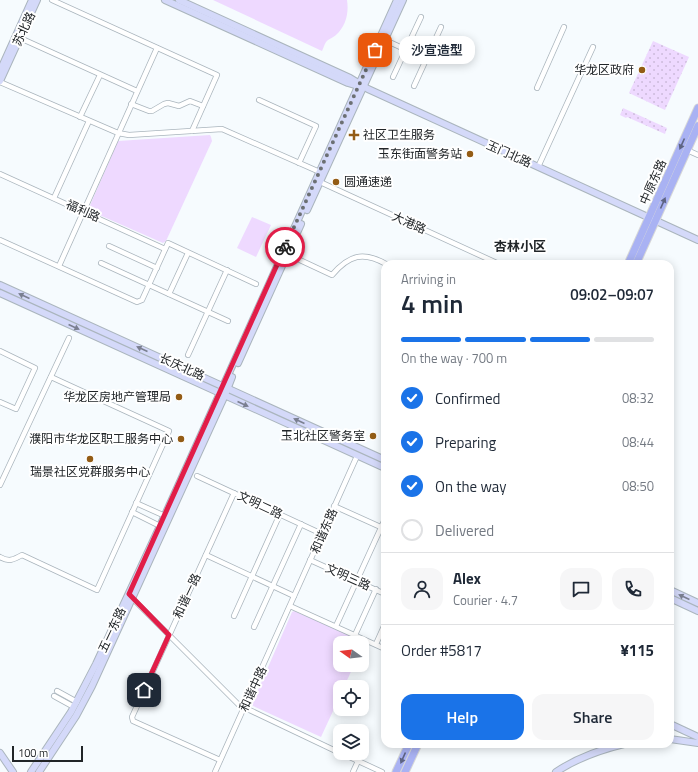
<!DOCTYPE html>
<meta charset="utf-8">
<style>
body{margin:0;font-family:"Titillium Web","Noto Sans SC",sans-serif;background:#f6f6f7;color:#1f2937;height:100vh;display:flex;flex-direction:column;font-size:15px;white-space:nowrap}
*{box-sizing:border-box;margin:0}
p{font-size:13px;color:#747a83}
.icon{flex:none;width:22px;height:22px;fill:none;stroke:currentColor;stroke-width:2;stroke-linecap:round;stroke-linejoin:round}
.map{position:relative;flex:1;overflow:hidden}
.side{position:absolute;left:381px;top:260px;width:293px;height:488px;display:flex;flex-direction:column;background:#fff;border-radius:12px;box-shadow:0 2px 10px #0003}
.side>*{flex:none}
.needle{width:26px;rotate:284deg}
.fabs{position:absolute;left:333px;top:636px;display:grid;gap:8px}
.fabs a{display:grid;place-items:center;width:36px;height:36px;border-radius:8px;background:#fff;box-shadow:0 2px 10px #0003;font-size:20px}
.scale{position:absolute;left:12px;bottom:10px;width:71px;box-sizing:border-box;padding-left:4px;border:2px solid #212528;border-top:0;font-size:11px;line-height:14px;white-space:nowrap;color:#212528;-webkit-text-stroke:3px #fff;paint-order:stroke}
.pin{position:absolute;display:grid;place-items:center;width:34px;height:34px;color:#fff;margin:-17px;border-radius:8px;box-shadow:0 2px 6px #0006}
.courier{position:absolute;display:grid;place-items:center;width:40px;height:40px;margin:-20px;border:3px solid #e11d48;border-radius:50%;background:#fff;color:#222;box-shadow:0 1px 5px #0007}
.bubble{position:absolute;height:28px;border-radius:12px;background:#fff;box-shadow:0 2px 10px #0003;font-size:13px;font-weight:600;line-height:28px;text-align:center}
.summary em{font-style:normal;font-weight:600}
.summary div{display:flex;flex-direction:column-reverse}
.summary{display:flex;align-items:center;justify-content:space-between;height:68px;padding:0 20px}
h1{font-size:26px;font-weight:600;line-height:30px}
.bar{display:grid;grid-template-columns:repeat(4,1fr);gap:6px 4px;align-content:center;height:48px;padding:0 20px}
.bar i{height:5px;border-radius:3px;background:#e0e1e3}
.bar .on{background:#1a73e8}
.bar p{grid-column:span 4}
.line{display:flex;align-items:center;gap:10px;padding:0 20px;border-top:1px solid #e0e1e3}
.line div{flex:1}
.round{display:grid;place-items:center;flex:none;width:42px;height:42px;border-radius:12px;background:#f6f6f7}
ol{padding:0 20px;list-style:none}
li{display:flex;align-items:center;gap:12px;height:44px}
li p{margin-inline-start:auto}
li .icon{padding:4px;border-radius:50%;background:#1a73e8;color:#fff;stroke-width:4}
li:last-child{color:#747a83}
li i{width:22px;height:22px;border:2px solid #e0e1e3;border-radius:50%}
.action{display:flex;gap:8px;margin-top:auto;padding:8px 20px}
.action a{flex:1;height:46px;border-radius:12px;background:#1a73e8;color:#fff;font-size:16px;font-weight:600;line-height:46px;text-align:center}
.action a+a{background:#f6f6f7;color:#1f2937}
.map>svg:first-child{display:block}
.grass{fill:url(#grass-dots)}
.green{fill:#eed9ff}
.lines{fill:none;stroke-linecap:round;stroke-linejoin:round}
.street-casing{stroke:#aab5bd;stroke-width:6}
.secondary-casing{stroke:#aab5bd;stroke-width:8}
.primary-casing{stroke:#d7d8d8;stroke-width:9}
.street{stroke:#fff;stroke-width:4.5}
.secondary{stroke:#d4d9f9;stroke-width:6}
.primary{stroke:#a9b2f3;stroke-width:7}
.oneway{fill:#5e6483}
.oneway2{fill:#7a7f90}
.done{stroke:#6c7073;stroke-width:4;stroke-dasharray:0 7.2}
.route{stroke:#e11d48;stroke-width:5}
.poi-dot{fill:#935c15;stroke:#fff;stroke-width:1.5}
.labels{text-anchor:middle;stroke-width:4;stroke-linejoin:round;paint-order:stroke}
.street-label{font-size:12px;fill:#212528;stroke:#fff}
.poi-label{font-size:12px;fill:#212528;stroke:#fff;text-anchor:end}
.neighbourhood-label{font-size:13px;font-weight:bold;fill:#212528;stroke:#fff}
</style>
<div class="map">
<svg width="698" height="772" viewBox="0 0 698 772">
<defs>
<pattern id="grass-dots" width="8" height="8" patternUnits="userSpaceOnUse"><rect width="8" height="8" fill="#eed9ff"/><path d="M2 2h.1M6 6h.1" fill="none" stroke="#ccbadb" stroke-width="1.8" stroke-linecap="round"/></pattern>
</defs>
<rect width="100%" height="100%" fill="#f6fbfe"/>
<g class="grass">
<path d="M653 41 689 57 665 110 629 93Z"/>
<path d="M623 108 667 128 665 134 627 117 626 118 620 115Z"/>
</g>
<g class="green">
<path d="M213 0H347C349 13 346 26 336 35 334 37 331 38 328 40 325 42 324 47 322 51Z"/>
<path d="M210 135 211 137 212 141 166 241 163 243 88 210 118 141Z"/>
<path d="M252 217 271 225 256 257 237 248Z"/>
<path d="M294 611 365 641 362 647V643H340V665H354L344 687H340V696L321 737 253 706 252 704 292 612Z"/>
</g>
<g class="lines">
<g class="street-casing">
<g id="street">
<path d="M52 0 217 75 192 131"/>
<path d="M20 38 137 91"/>
<path d="M385 40 426 59"/>
<path d="M393 77 421 17"/>
<path d="M0 82 118 133 129 135 222 129 322 173"/>
<path d="M414 86 441 27"/>
<path d="M537 88 564 27"/>
<path d="M259 100 316 126 299 163"/>
<path d="M131 104 149 111H152L164 104 168 103 179 106 190 101 203 106"/>
<path d="M80 117 100 75"/>
<path d="M687 150 698 155"/>
<path d="M538 167 593 47"/>
<path d="M0 174 165 249"/>
<path d="M320 182 499 264"/>
<path d="M54 198 89 121"/>
<path d="M0 240 137 302 142 300 168 243 256 284"/>
<path d="M109 246 157 268"/>
<path d="M287 254 332 275C349 255 363 251 386 264"/>
<path d="M101 263 228 321"/>
<path d="M59 266 157 48"/>
<path d="M169 294 188 253"/>
<path d="M0 351 35 368 16 409 0 402"/>
<path d="M188 355 227 270"/>
<path d="M197 476 322 534"/>
<path d="M0 485 69 338"/>
<path d="M136 503 165 516"/>
<path d="M334 506 385 529"/>
<path d="M132 512 160 526"/>
<path d="M206 555 294 596"/>
<path d="M0 557C9 562 13 560 22 555L97 590 169 431 51 377"/>
<path d="M310 560 385 594"/>
<path d="M131 597 239 705 340 753"/>
<path d="M290 606 385 649"/>
<path d="M234 616 280 514"/>
<path d="M336 626 385 519"/>
<path d="M254 627 301 524"/>
<path d="M355 635 376 589"/>
<path d="M376 644 385 624"/>
<path d="M57 691 77 702"/>
<path d="M54 696 74 707"/>
<path d="M341 753 382 772"/>
<path d="M220 760 133 721 132 717 234 493"/>
<path d="M215 772 357 456"/>
<path d="M353 772 358 761"/>
</g>
</g>
<g class="secondary-casing">
<g id="secondary">
<path d="M165 0 348 83 358 86"/>
<path d="M179 0 350 78 368 89 698 240"/>
<path d="M0 71 32 0"/>
<path d="M0 81 37 0"/>
<path d="M307 210 403 0"/>
<path d="M0 285 385 460"/>
<path d="M0 293 385 468"/>
<path d="M238 363 301 224"/>
<path d="M670 590 698 603"/>
<path d="M670 598 698 611"/>
<path d="M670 724 698 737"/>
<path d="M670 739 698 743"/>
<path d="M0 753 13 772"/>
<path d="M31 772 71 712 96 664 160 526 397 0"/>
<path d="M39 772 76 716 92 686 225 395 232 377"/>
<path d="M556 772C577 758 599 750 624 744"/>
</g>
</g>
<g class="primary-casing">
<g id="primary">
<path d="M628 264 698 108"/>
<path d="M636 264 698 126"/>
<path d="M396 772 409 744"/>
<path d="M405 772 418 744"/>
</g>
</g>
<use href="#street" class="street"/>
<use href="#secondary" class="secondary"/>
<use href="#primary" class="primary"/>
</g>
<defs><path id="oneway-solid" d="M-6-.8H1V-3.2L6.5 0L1 3.2V.8H-6Z"/></defs>
<g class="oneway">
<use href="#oneway-solid" transform="translate(682 144) rotate(114)"/>
<use href="#oneway-solid" transform="translate(663 203) rotate(-66)"/>
<use href="#oneway-solid" transform="translate(403 758) rotate(114)"/>
</g>
<g class="oneway2">
<use href="#oneway-solid" transform="translate(24 296) rotate(-156)"/>
<use href="#oneway-solid" transform="translate(74 327) rotate(25)"/>
<use href="#oneway-solid" transform="translate(142 349) rotate(-156)"/>
<use href="#oneway-solid" transform="translate(243 404) rotate(24)"/>
<use href="#oneway-solid" transform="translate(299 421) rotate(-156)"/>
<use href="#oneway-solid" transform="translate(684 597) rotate(-155)"/>
</g>
<g class="lines">
<path class="done" d="M285 247 375 50"/>
<path class="route" d="M144 690 169 635 129 594 285 247"/>
</g>
<g class="poi-dot">
<circle cx="642" cy="70" r="4"/>
<path d="M352 129h4v4h4v4h-4v4h-4v-4h-4v-4h4z"/>
<circle cx="470" cy="154" r="4"/>
<circle cx="336" cy="182" r="4"/>
<circle cx="179" cy="397" r="4"/>
<circle cx="373" cy="436" r="4"/>
<circle cx="181" cy="439" r="4"/>
<circle cx="90" cy="459" r="4"/>
</g>
<g class="labels">
<g class="street-label">
<text transform="translate(24 29) rotate(-65)" y="4">苏北路</text>
<text transform="translate(509 154) rotate(24)" y="4">玉门北路</text>
<text transform="translate(653 182) rotate(-66)" y="4">中原东路</text>
<text transform="translate(83 211) rotate(24)" y="4">福利路</text>
<text transform="translate(409 223) rotate(24)" y="4">大港路</text>
<text transform="translate(182 367) rotate(24)" y="4">长庆北路</text>
<text transform="translate(260 505) rotate(25)" y="4">文明二路</text>
<text transform="translate(324 531) rotate(-66)" y="4">和谐东路</text>
<text transform="translate(348 577) rotate(24)" y="4">文明三路</text>
<text transform="translate(187 596) rotate(-65)" y="4">和谐一路</text>
<text transform="translate(112 630) rotate(-65)" y="4">五一东路</text>
<text transform="translate(253 689) rotate(-65)" y="4">和谐中路</text>
</g>
<g class="poi-label">
<text x="634" y="74">华龙区政府</text>
<text x="363" y="139" text-anchor="start">社区卫生服务</text>
<text x="462" y="158">玉东街面警务站</text>
<text x="344" y="186" text-anchor="start">圆通速递</text>
<text x="171" y="401">华龙区房地产管理局</text>
<text x="365" y="440">玉北社区警务室</text>
<text x="173" y="443">濮阳市华龙区职工服务中心</text>
<text x="90" y="476" text-anchor="middle">瑞景社区党群服务中心</text>
</g>
<g class="neighbourhood-label">
<text x="520" y="251">杏林小区</text>
</g>
</g>
</svg>
<div class="fabs">
<a><svg class="needle" viewBox="-14 -14 28 28"><path d="M0-13l5 13h-10z" fill="#e53935"/><path d="M0 13l5-13h-10z" fill="#747a83"/></svg></a>
<a><svg class="icon" aria-label="locate" viewBox="0 0 24 24"><circle cx="12" cy="12" r="6"/><path d="M12 2v4M12 18v4M2 12h4M18 12h4"/></svg></a>
<a><svg class="icon" aria-label="layers" viewBox="0 0 24 24"><path d="M12 4l9 5-9 5-9-5zM3 14l9 5 9-5"/></svg></a>
</div>
<div class="scale">100 m</div>
<div class="pin" style="left:375px;top:50px;background:#ea580c"><svg class="icon" aria-label="bag" viewBox="0 0 24 24"><path d="M5 8h14l-1 12H6zM9 8a3 3 0 0 1 6 0"/></svg></div>
<div class="pin" style="left:144px;top:690px;background:#1f2937"><svg class="icon" aria-label="home" viewBox="0 0 24 24"><path d="M3 11l9-7 9 7M6 9v11h12V9"/></svg></div>
<div class="courier" style="left:285px;top:247px"><svg class="icon" aria-label="bike" viewBox="0 0 24 24"><circle cx="6" cy="16" r="4"/><circle cx="18" cy="16" r="4"/><path d="M6 16l4-8h5l3 8M10 8l3 8H6M13 5h3"/></svg></div>
<div class="bubble" style="left:399px;top:36px;width:76px">沙宣造型</div>
<section class="side">
<div class="summary"><div><h1>4 min</h1><p>Arriving in</p></div><em>09:02–09:07</em></div>
<div class="bar"><i class="on"></i><i class="on"></i><i class="on"></i><i></i><p>On the way · 700 m</p></div>
<ol>
<li><svg class="icon" aria-label="check" viewBox="0 0 24 24"><path d="M5 12l5 5 9-10"/></svg>Confirmed<p>08:32</p></li>
<li><svg class="icon" aria-label="check" viewBox="0 0 24 24"><path d="M5 12l5 5 9-10"/></svg>Preparing<p>08:44</p></li>
<li><svg class="icon" aria-label="check" viewBox="0 0 24 24"><path d="M5 12l5 5 9-10"/></svg>On the way<p>08:50</p></li>
<li><i></i>Delivered</li>
</ol>
<div class="line" style="height:72px"><a class="round"><svg class="icon" aria-label="person" viewBox="0 0 24 24"><circle cx="12" cy="8" r="4"/><path d="M4 21q1-7 8-7t8 7"/></svg></a><div><b>Alex</b><p>Courier · 4.7</p></div><a class="round"><svg class="icon" aria-label="chat" viewBox="0 0 24 24"><path d="M4 5h16v11H9l-5 4z"/></svg></a><a class="round"><svg class="icon" aria-label="phone" viewBox="0 0 24 24"><path d="M5 4h4l2 5-3 2q2 4 5 5l2-3 5 2v4C11 20 4 13 5 4z"/></svg></a></div>
<div class="line" style="height:52px"><div>Order #5817</div><b>¥115</b></div>
<div class="action"><a>Help</a><a>Share</a></div>
</section>
</div>
